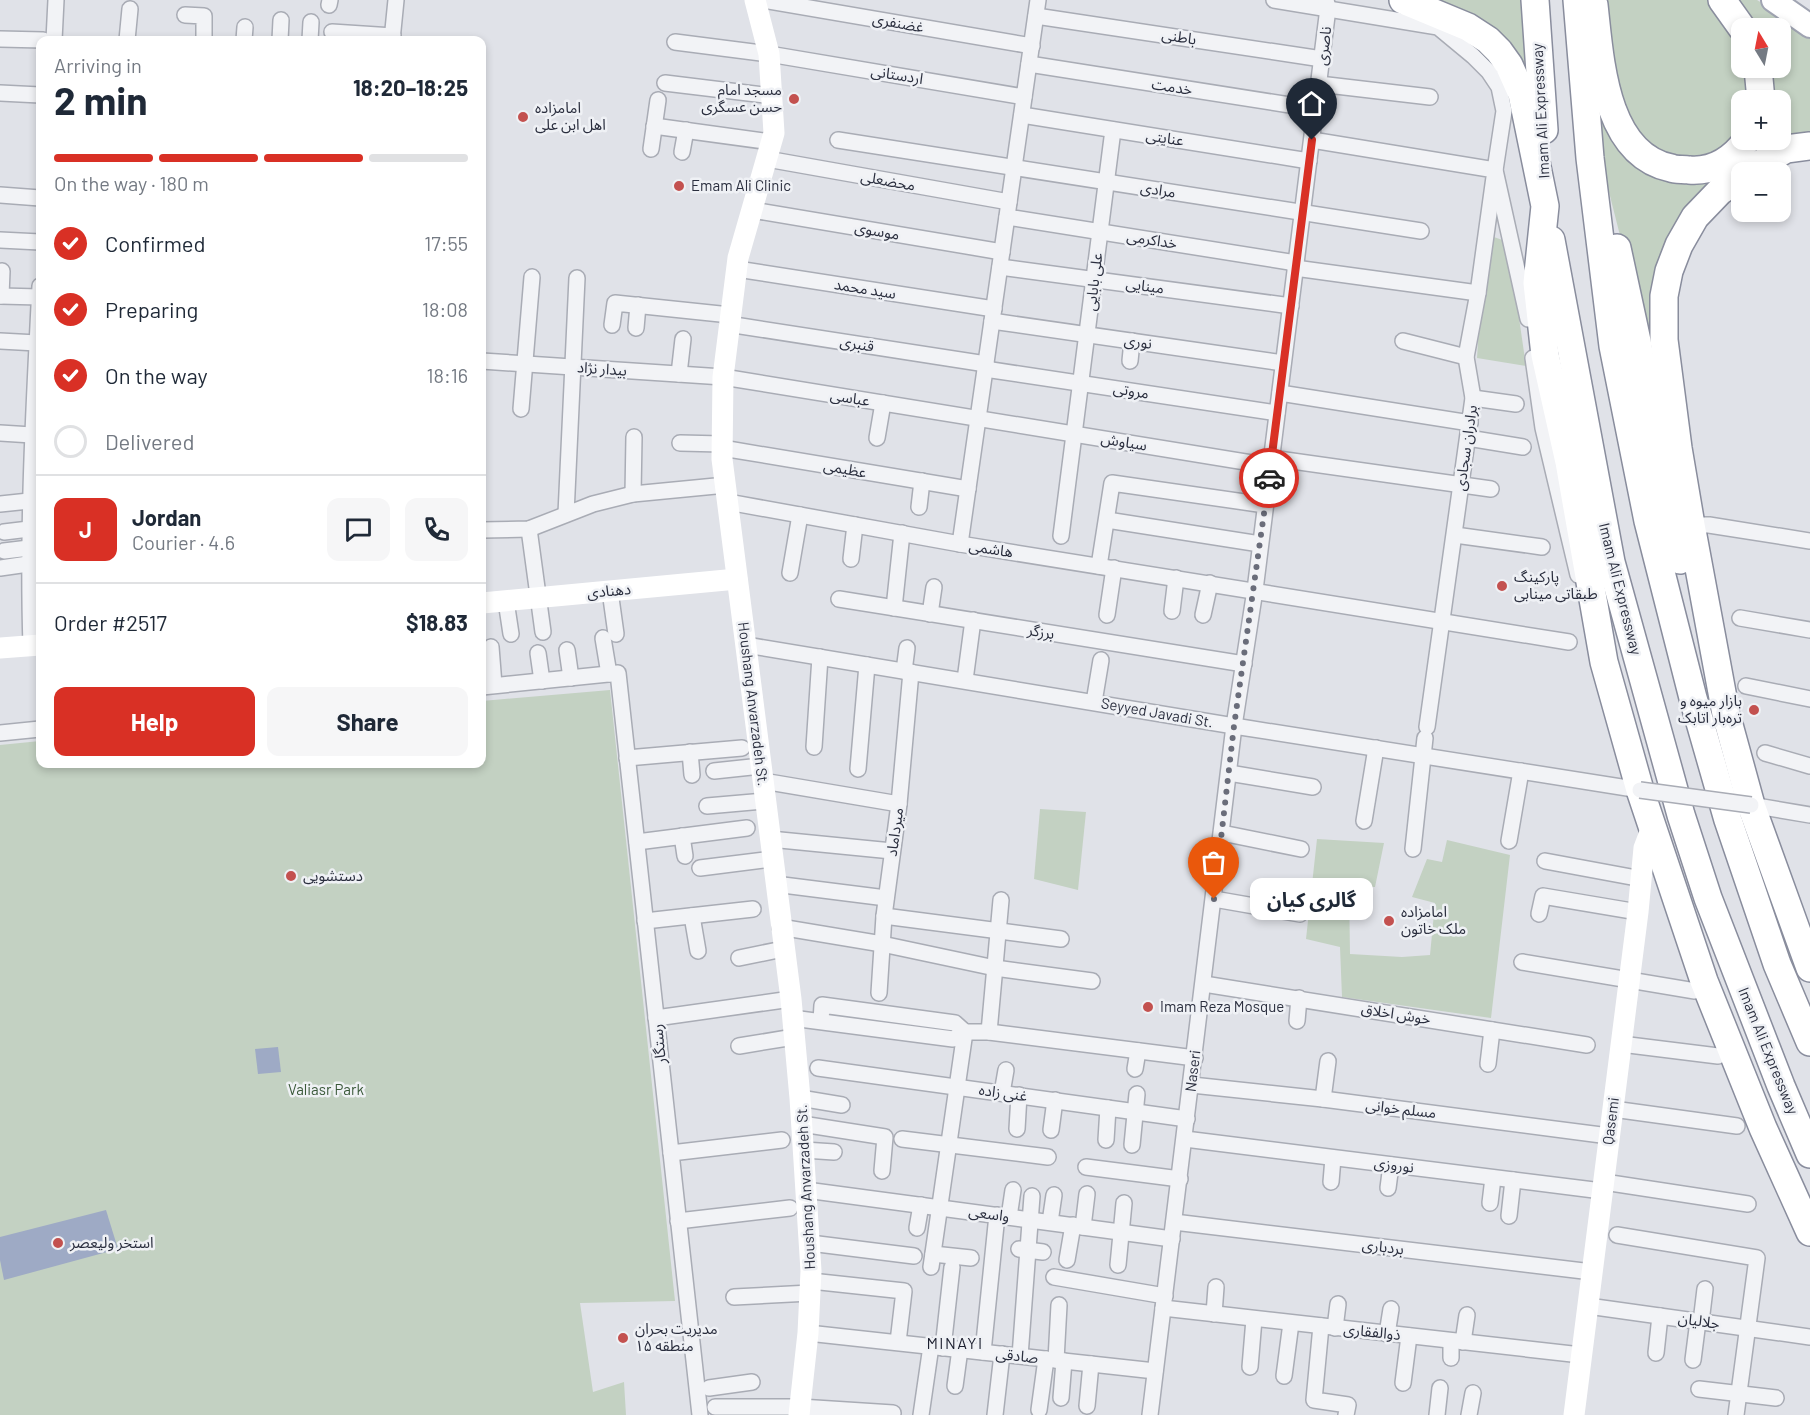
<!DOCTYPE html>
<meta charset="utf-8">
<style>
body{margin:0;font-family:Barlow,"Noto Sans Arabic",sans-serif;background:#f6f6f7;color:#1f2937;height:100vh;display:flex;flex-direction:column;font-size:22px;white-space:nowrap}
*{box-sizing:border-box;margin:0}
p{font-size:20px;color:#747a83}
.icon{flex:none;width:33px;height:33px;fill:none;stroke:currentColor;stroke-width:2;stroke-linecap:round;stroke-linejoin:round}
.map{position:relative;flex:1;overflow:hidden}
.sheet{position:absolute;left:36px;top:36px;width:450px;height:732px;display:flex;flex-direction:column;background:#fff;border-radius:12px;box-shadow:0 3px 9px #0003}
.sheet>*{flex:none}
.needle{width:39px;rotate:350deg}
.tools{position:absolute;left:1731px;top:18px;display:grid;gap:12px}
.tools a{display:grid;place-items:center;width:60px;height:60px;border-radius:12px;background:#fff;box-shadow:0 3px 9px #0003;font-size:30px}
.pin{position:absolute;display:grid;place-items:center;width:51px;height:51px;color:#fff;margin:-62px -26px;border-radius:50% 50% 50% 0;rotate:-45deg;box-shadow:0 0 6px #0007}
.pin .icon{rotate:45deg}
.courier{position:absolute;display:grid;place-items:center;width:60px;height:60px;margin:-30px;border:4px solid #d93025;border-radius:50%;background:#fff;color:#222;box-shadow:0 2px 8px #0007}
.bubble{position:absolute;height:42px;border-radius:12px;background:#fff;box-shadow:0 3px 9px #0003;font-size:20px;font-weight:700;line-height:42px;text-align:center}
.head em{font-style:normal;font-weight:700}
.head div{display:flex;flex-direction:column-reverse}
.head{display:flex;align-items:center;justify-content:space-between;height:102px;padding:0 18px}
h1{font-size:39px;font-weight:700;line-height:45px}
.bar{display:grid;grid-template-columns:repeat(4,1fr);gap:9px 6px;align-content:center;height:72px;padding:0 18px}
.bar i{height:8px;border-radius:4px;background:#e0e1e3}
.bar .current{background:#d93025}
.bar p{grid-column:span 4}
.line{display:flex;align-items:center;gap:15px;padding:0 18px;border-top:2px solid #e0e1e3}
.line div{flex:1}
.round{display:grid;place-items:center;flex:none;width:63px;height:63px;border-radius:12px;background:#f6f6f7}
ol{padding:0 18px;list-style:none}
li{display:flex;align-items:center;gap:18px;height:66px}
li p{margin-inline-start:auto}
li .icon{padding:6px;border-radius:50%;background:#d93025;color:#fff;stroke-width:4}
li:last-child{color:#747a83}
li i{width:33px;height:33px;border:3px solid #e0e1e3;border-radius:50%}
.primary-button{display:flex;gap:12px;margin-top:auto;padding:12px 18px}
.primary-button a{flex:1;height:69px;border-radius:12px;background:#d93025;color:#fff;font-size:24px;font-weight:700;line-height:69px;text-align:center}
.primary-button a+a{background:#f6f6f7;color:#1f2937}
.map>svg:first-child{display:block}
.green{fill:#c3d1c2}
.water{fill:#9eaac5}
.lines{fill:none;stroke-linecap:round;stroke-linejoin:round}
.street-casing{stroke:#a9acb5;stroke-width:18}
.primary-casing{stroke:#a0a4b2;stroke-width:26}
.highway-casing{stroke:#898d9d;stroke-width:30}
.street{stroke:#f2f3f6;stroke-width:15}
.secondary{stroke:#fff;stroke-width:21}
.primary{stroke:#fff;stroke-width:22}
.highway{stroke:#fff;stroke-width:27}
.street-bridge-casing{stroke:#a9acb5;stroke-width:18;stroke-linecap:butt}
.street-bridge{stroke:#f2f3f6;stroke-width:15}
.done{stroke:#6a6d7a;stroke-width:6;stroke-dasharray:0 10.8}
.route{stroke:#d93025;stroke-width:8}
.poi-dot{fill:#c3514f;stroke:#eff1f5;stroke-width:2}
.labels{text-anchor:middle;stroke-width:5;stroke-linejoin:round;paint-order:stroke}
.street-label{font-size:15px;fill:#2a2e3e;stroke:#eff1f5}
.poi-label{font-size:15px;fill:#2a2e3e;stroke:#eff1f5;text-anchor:start}
.park-label{font-size:15px;fill:#395838;stroke:#eff1f5}
.neighbourhood-label{font-size:16px;letter-spacing:1.5px;fill:#1c1f2f;stroke:#eff1f5}
</style>
<div class="map">
<svg width="1810" height="1415" viewBox="0 0 1810 1415">
<rect width="100%" height="100%" fill="#e0e2e8"/>
<g class="green">
<path d="M1423 0H1523L1528 50 1526 91Z"/>
<path d="M1599 0H1714L1741 37 1742 68H1753L1756 100H1742V140L1725 153 1671 161 1624 123Z"/>
<path d="M1736 0H1757L1794 23 1810 38V139L1675 238 1672 441 1608 188 1600 136 1592 35 1654 174 1756 150 1761 140H1780V100H1773L1769 68H1780V28H1755L1748 11Z"/>
<path d="M1491 236 1508 242 1526 366 1477 358 1479 325Z"/>
<path d="M610 690 675 1301 580 1303 593 1392 624 1382 626 1415H0V745L40 741V764H482V701Z"/>
<path d="M1040 809 1086 812 1078 890 1034 879Z"/>
<path d="M1317 839 1384 843 1375 887H1349L1350 954 1402 957 1430 955 1435 903 1412 897 1427 859 1442 862 1447 840 1510 855 1491 1018 1342 997 1340 947 1306 939Z"/>
</g>
<g class="water">
<path d="M278 1047 281 1072 258 1074 255 1049Z"/>
<path d="M106 1210 118 1249 4 1280 0 1260V1237Z"/>
</g>
<g class="lines">
<g class="street-casing">
<g id="street">
<path d="M763 0 1032 46"/>
<path d="M1274 0 1438 27 1473 56 1489 72 1499 87 1504 111 1495 170 1528 319"/>
<path d="M329 5 330 0"/>
<path d="M185 15 204 16V40"/>
<path d="M1036 16 1322 59"/>
<path d="M332 32 393 36"/>
<path d="M0 39 43 40"/>
<path d="M54 40 56 0"/>
<path d="M127 40 130 9"/>
<path d="M244 40 245 27"/>
<path d="M280 40 281 20"/>
<path d="M310 40 311 22"/>
<path d="M392 40 396 0"/>
<path d="M675 42 769 54 1024 97"/>
<path d="M1029 64 1315 109"/>
<path d="M665 83 772 96"/>
<path d="M1319 84 1430 97"/>
<path d="M0 93 40 95"/>
<path d="M1022 115 1309 161"/>
<path d="M654 126 771 142"/>
<path d="M838 140 1421 231"/>
<path d="M1312 140 1495 170 1478 293 1466 357 1473 398 1427 727"/>
<path d="M651 149 658 100"/>
<path d="M682 152 686 130"/>
<path d="M767 159 1009 202"/>
<path d="M0 195 40 198"/>
<path d="M752 210 1002 252"/>
<path d="M1007 217 1296 263"/>
<path d="M0 240 40 242"/>
<path d="M1000 267 1291 306"/>
<path d="M1295 268 1478 293"/>
<path d="M737 269 994 309"/>
<path d="M0 296 40 297"/>
<path d="M1 296 2 271"/>
<path d="M992 321 1283 363"/>
<path d="M728 324 986 364"/>
<path d="M612 325 615 303 730 315"/>
<path d="M636 328 638 305"/>
<path d="M0 341 37 343"/>
<path d="M1403 341 1466 357"/>
<path d="M1533 358 1543 428 1578 575"/>
<path d="M482 361 723 377 1270 466"/>
<path d="M1130 361 1132 341"/>
<path d="M985 369 1277 413"/>
<path d="M679 374 683 339"/>
<path d="M1280 393 1470 423"/>
<path d="M1473 398 1516 404"/>
<path d="M521 409 532 277"/>
<path d="M0 433 32 435"/>
<path d="M877 438 883 403"/>
<path d="M1468 438 1523 447"/>
<path d="M680 443 722 444"/>
<path d="M722 448 968 489"/>
<path d="M1271 458 1491 489"/>
<path d="M633 494 634 437"/>
<path d="M728 502 960 544 1569 642"/>
<path d="M0 504 29 501"/>
<path d="M919 507 922 481"/>
<path d="M566 514 577 278"/>
<path d="M1107 520 1260 544"/>
<path d="M1691 525H1709L1810 541"/>
<path d="M529 529 543 632"/>
<path d="M482 530 529 529 593 504 633 494 726 485"/>
<path d="M4 532 29 529"/>
<path d="M1455 535 1542 547"/>
<path d="M1061 536 1113 130"/>
<path d="M960 544 1038 0"/>
<path d="M4 551 29 548"/>
<path d="M851 559 855 525"/>
<path d="M1099 566 1112 483 1265 505"/>
<path d="M0 568 28 564"/>
<path d="M790 573 800 515"/>
<path d="M610 591 616 634"/>
<path d="M839 599 1244 664"/>
<path d="M506 601 511 634"/>
<path d="M894 608 902 533"/>
<path d="M1172 611 1176 578"/>
<path d="M930 614 934 587"/>
<path d="M1107 615 1114 568"/>
<path d="M1203 615 1210 583"/>
<path d="M1740 618 1810 630"/>
<path d="M603 638 609 674"/>
<path d="M746 645 1234 726 1640 790"/>
<path d="M31 646C27 524 34 407 40 286"/>
<path d="M491 647 494 685"/>
<path d="M567 650 571 678"/>
<path d="M538 653 542 681"/>
<path d="M904 671 907 648"/>
<path d="M965 680 973 620"/>
<path d="M1746 686 1810 699"/>
<path d="M482 687 618 673 700 1415"/>
<path d="M1094 702 1101 660"/>
<path d="M0 733 40 729"/>
<path d="M814 747 820 657"/>
<path d="M690 752 692 775"/>
<path d="M1765 753 1810 766"/>
<path d="M627 758 742 748"/>
<path d="M858 769 867 665"/>
<path d="M714 771 761 766"/>
<path d="M1229 773 1313 787"/>
<path d="M763 781 899 804"/>
<path d="M1751 805 1810 815"/>
<path d="M707 806 765 801"/>
<path d="M1364 821 1376 748"/>
<path d="M1222 833 1301 849"/>
<path d="M682 836 685 856"/>
<path d="M770 839 892 851"/>
<path d="M1509 841 1521 771"/>
<path d="M637 842 747 828"/>
<path d="M1413 849 1425 738"/>
<path d="M1545 861 1642 879"/>
<path d="M700 868 772 859"/>
<path d="M775 884 886 898"/>
<path d="M1214 899 1300 914"/>
<path d="M1539 914 1543 896 1638 912"/>
<path d="M692 916 698 951"/>
<path d="M884 916 1061 939"/>
<path d="M645 921 753 909"/>
<path d="M780 927 882 944 995 968 1092 981"/>
<path d="M739 958 783 949"/>
<path d="M1522 962 1695 991"/>
<path d="M1204 984 1587 1045"/>
<path d="M879 993 884 916 899 804 911 672"/>
<path d="M656 1018 791 999"/>
<path d="M792 1018 953 1039 965 1032H989L1195 1058"/>
<path d="M821 1021 822 1005 955 1023 965 1032 931 1267"/>
<path d="M1297 1021 1299 998"/>
<path d="M989 1032 1001 900"/>
<path d="M1621 1044 1718 1056"/>
<path d="M739 1046 794 1037"/>
<path d="M1488 1064 1492 1030"/>
<path d="M818 1068 1187 1119"/>
<path d="M1135 1069 1138 1051"/>
<path d="M1192 1085 1323 1099 1609 1136"/>
<path d="M1002 1093 1006 1070"/>
<path d="M800 1098 842 1105"/>
<path d="M1323 1099 1328 1061"/>
<path d="M1613 1109 1737 1126"/>
<path d="M802 1124 885 1137 882 1171"/>
<path d="M1017 1129 1019 1095"/>
<path d="M1051 1130 1055 1100"/>
<path d="M902 1139 1048 1157"/>
<path d="M1185 1139 1602 1191"/>
<path d="M1106 1140 1108 1108"/>
<path d="M1132 1145 1137 1094"/>
<path d="M804 1150 834 1152"/>
<path d="M671 1153 782 1140"/>
<path d="M1086 1167 1180 1179"/>
<path d="M1331 1182 1333 1158"/>
<path d="M1604 1182 1748 1204"/>
<path d="M1388 1188 1391 1165"/>
<path d="M806 1190 1172 1239"/>
<path d="M1490 1203 1493 1178"/>
<path d="M1509 1216 1513 1180"/>
<path d="M1009 1217 1013 1190"/>
<path d="M678 1221 790 1208"/>
<path d="M1050 1222 1054 1195"/>
<path d="M1174 1222 1592 1272"/>
<path d="M1083 1227 1087 1194"/>
<path d="M917 1228 921 1205"/>
<path d="M1617 1235 1757 1258 1736 1415"/>
<path d="M810 1243 914 1256"/>
<path d="M1019 1249 1043 1252"/>
<path d="M933 1254 971 1258"/>
<path d="M1067 1260 1073 1225"/>
<path d="M1118 1265 1124 1203"/>
<path d="M1054 1277 1165 1296"/>
<path d="M811 1281 904 1291 898 1342"/>
<path d="M734 1297 810 1293"/>
<path d="M1588 1306 1810 1337"/>
<path d="M1163 1308 1581 1355"/>
<path d="M1214 1314 1216 1287"/>
<path d="M1701 1322 1705 1289"/>
<path d="M1321 1326 1314 1400 1348 1405 1346 1415"/>
<path d="M1335 1328 1338 1304"/>
<path d="M808 1333 1155 1371"/>
<path d="M1387 1334 1391 1309"/>
<path d="M1463 1342 1467 1315"/>
<path d="M943 1348 952 1267"/>
<path d="M983 1352 997 1215"/>
<path d="M1656 1353 1660 1316"/>
<path d="M1020 1356 1032 1196"/>
<path d="M1451 1358V1341"/>
<path d="M1056 1360 1059 1305"/>
<path d="M1693 1360 1698 1321"/>
<path d="M1250 1367 1254 1319"/>
<path d="M1284 1376 1291 1323"/>
<path d="M1403 1383 1409 1336"/>
<path d="M955 1386 960 1349"/>
<path d="M709 1388 752 1382"/>
<path d="M1699 1389 1776 1398"/>
<path d="M1061 1398 1064 1361"/>
<path d="M1087 1406 1091 1364"/>
<path d="M715 1407H800L893 1413"/>
<path d="M1039 1410 1046 1359"/>
<path d="M921 1415 931 1346"/>
<path d="M995 1415 1002 1354"/>
<path d="M1150 1415 1234 726 1255 590 1328 8 1326 0"/>
<path d="M1437 1415 1440 1388"/>
<path d="M1469 1415 1473 1393"/>
</g>
</g>
<g class="primary-casing">
<path id="primary" d="M1773 0 1810 26"/>
</g>
<g class="highway-casing">
<g id="highway">
<path d="M1403 0 1468 27 1488 40 1499 51 1509 65 1522 94 1545 206 1537 283 1545 355 1569 462 1604 662 1640 790 1704 981 1763 1128 1810 1232"/>
<path d="M1535 0 1544 130"/>
<path d="M1577 0 1590 158 1613 346 1648 521 1693 698 1728 820 1777 964 1810 1042"/>
<path d="M1722 0 1742 28"/>
<path d="M1594 5C1600 58 1604 154 1671 168 1676 170 1683 169 1689 170 1713 172 1733 159 1747 140"/>
<path d="M1758 68 1761 100"/>
<path d="M1746 172 1786 149 1810 146"/>
<path d="M1742 176 1720 191 1695 217 1679 245 1669 271 1664 296V340L1678 448 1691 525 1726 714 1751 805 1810 968"/>
<path d="M1551 240 1611 562 1681 815 1708 898 1781 1086 1810 1154"/>
<path d="M1617 248 1637 341 1662 480 1680 560"/>
</g>
</g>
<use href="#street" class="street"/>
<g class="secondary">
<path d="M755 0 769 54 774 133 738 258 723 377 722 459 791 999 800 1098 811 1271 808 1333 799 1415"/>
<path d="M482 603 737 579"/>
<path d="M0 648 40 645"/>
<path d="M1574 1415 1638 912 1644 848 1652 827"/>
</g>
<use href="#primary" class="primary"/>
<use href="#highway" class="highway"/>
<g class="street-bridge-casing">
<path id="street-bridge" d="M1640 790 1751 805"/>
</g>
<use href="#street-bridge" class="street-bridge"/>
</g>
<g class="lines">
<path class="done" d="M1214 899 1234 726 1269 478"/>
<path class="route" d="M1269 478 1312 140"/>
</g>
<g class="poi-dot">
<circle cx="794" cy="99" r="6"/>
<circle cx="523" cy="117" r="6"/>
<circle cx="679" cy="186" r="6"/>
<circle cx="1502" cy="586" r="6"/>
<circle cx="1754" cy="710" r="6"/>
<circle cx="291" cy="876" r="6"/>
<circle cx="1389" cy="921" r="6"/>
<circle cx="1148" cy="1007" r="6"/>
<circle cx="58" cy="1243" r="6"/>
<circle cx="623" cy="1338" r="6"/>
</g>
<g class="labels">
<g class="street-label">
<text transform="translate(898 23) rotate(10)" y="5">غضنفری</text>
<text transform="translate(1179 37) rotate(9)" y="5">باطنی</text>
<text transform="translate(1324 46) rotate(-83)" y="5">ناصری</text>
<text transform="translate(897 75) rotate(9)" y="5">اردستانی</text>
<text transform="translate(1172 87) rotate(9)" y="5">خدمت</text>
<text transform="translate(1541 111) rotate(-93)" y="5">Imam Ali Expressway</text>
<text transform="translate(1165 138) rotate(9)" y="5">عنایتی</text>
<text transform="translate(888 181) rotate(10)" y="5">محضعلی</text>
<text transform="translate(1158 190) rotate(9)" y="5">مرادی</text>
<text transform="translate(877 231) rotate(10)" y="5">موسوی</text>
<text transform="translate(1152 240) rotate(9)" y="5">خداکرمی</text>
<text transform="translate(1094 282) rotate(-83)" y="5">علی بابایی</text>
<text transform="translate(1145 286) rotate(8)" y="5">مینایی</text>
<text transform="translate(865 289) rotate(9)" y="5">سید محمد</text>
<text transform="translate(1138 342) rotate(8)" y="5">نوری</text>
<text transform="translate(857 344) rotate(9)" y="5">قنبری</text>
<text transform="translate(602 369) rotate(4)" y="5">بیدار نژاد</text>
<text transform="translate(1131 391) rotate(9)" y="5">مروتی</text>
<text transform="translate(850 398) rotate(9)" y="5">عباسی</text>
<text transform="translate(1124 442) rotate(9)" y="5">سیاوش</text>
<text transform="translate(1466 448) rotate(-82)" y="5">برادران سجادی</text>
<text transform="translate(845 469) rotate(10)" y="5">عظیمی</text>
<text transform="translate(991 549) rotate(9)" y="5">هاشمی</text>
<text transform="translate(1620 589) rotate(76)" y="5">Imam Ali Expressway</text>
<text transform="translate(609 591) rotate(-5)" y="5">دهنادی</text>
<text transform="translate(1041 632) rotate(9)" y="5">برزگر</text>
<text transform="translate(753 704) rotate(83)" y="5">Houshang Anvarzadeh St.</text>
<text transform="translate(1157 713) rotate(10)" y="5">Seyyed Javadi St.</text>
<text transform="translate(895 832) rotate(-82)" y="5">میرداماد</text>
<text transform="translate(1396 1014) rotate(9)" y="5">خوش اخلاق</text>
<text transform="translate(659 1044) rotate(-96)" y="5">رستگار</text>
<text transform="translate(1768 1051) rotate(68)" y="5">Imam Ali Expressway</text>
<text transform="translate(1193 1071) rotate(-83)" y="5">Naseri</text>
<text transform="translate(1003 1093) rotate(8)" y="5">غنی زاده</text>
<text transform="translate(1401 1109) rotate(7)" y="5">مسلم خوانی</text>
<text transform="translate(1611 1121) rotate(-83)" y="5">Qasemi</text>
<text transform="translate(1394 1165) rotate(7)" y="5">نوروزی</text>
<text transform="translate(806 1187) rotate(-93)" y="5">Houshang Anvarzadeh St.</text>
<text transform="translate(989 1214) rotate(8)" y="5">واسعی</text>
<text transform="translate(1383 1247) rotate(7)" y="5">بردباری</text>
<text transform="translate(1699 1321) rotate(8)" y="5">جلالیان</text>
<text transform="translate(1372 1332) rotate(6)" y="5">ذوالفقاری</text>
<text transform="translate(1017 1356) rotate(6)" y="5">صادقی</text>
</g>
<g class="poi-label">
<text x="782" y="95" text-anchor="end">مسجد امام<tspan x="782" dy="17">حسن عسگری</tspan></text>
<text x="535" y="113">امامزاده<tspan x="535" dy="17">اهل ابن علی</tspan></text>
<text x="691" y="191">Emam Ali Clinic</text>
<text x="1514" y="582">پارکینگ<tspan x="1514" dy="17">طبقاتی مینابی</tspan></text>
<text x="1742" y="706" text-anchor="end">بازار میوه و<tspan x="1742" dy="17">تره‌بار اتابک</tspan></text>
<text x="303" y="881">دستشویی</text>
<text x="1401" y="917">امامزاده<tspan x="1401" dy="17">ملک خاتون</tspan></text>
<text x="1160" y="1012">Imam Reza Mosque</text>
<text x="70" y="1248">استخر ولیعصر</text>
<text x="635" y="1334">مدیریت بحران<tspan x="635" dy="17">منطقه ۱۵</tspan></text>
</g>
<g class="park-label">
<text x="326" y="1095">Valiasr Park</text>
</g>
<g class="neighbourhood-label">
<text x="955" y="1349">MINAYI</text>
</g>
</g>
</svg>
<div class="tools">
<a><svg class="needle" viewBox="-14 -14 28 28"><path d="M0-13l5 13h-10z" fill="#e53935"/><path d="M0 13l5-13h-10z" fill="#747a83"/></svg></a>
<a>+</a>
<a>−</a>
</div>
<div class="pin" style="left:1214px;top:899px;background:#ea580c"><svg class="icon" aria-label="bag" viewBox="0 0 24 24"><path d="M5 8h14l-1 12H6zM9 8a3 3 0 0 1 6 0"/></svg></div>
<div class="pin" style="left:1312px;top:140px;background:#1f2937"><svg class="icon" aria-label="home" viewBox="0 0 24 24"><path d="M3 11l9-7 9 7M6 9v11h12V9"/></svg></div>
<div class="courier" style="left:1269px;top:478px"><svg class="icon" aria-label="car" viewBox="0 0 24 24"><path d="M5 17H2v-5l4-1 3-4h7l3 4 3 1v5h-3M9 17h6M6 11h13"/><circle cx="7" cy="17" r="2"/><circle cx="17" cy="17" r="2"/></svg></div>
<div class="bubble" style="left:1250px;top:878px;width:123px">گالری کیان</div>
<section class="sheet">
<div class="head"><div><h1>2 min</h1><p>Arriving in</p></div><em>18:20–18:25</em></div>
<div class="bar"><i class="current"></i><i class="current"></i><i class="current"></i><i></i><p>On the way · 180 m</p></div>
<ol>
<li><svg class="icon" aria-label="check" viewBox="0 0 24 24"><path d="M5 12l5 5 9-10"/></svg>Confirmed<p>17:55</p></li>
<li><svg class="icon" aria-label="check" viewBox="0 0 24 24"><path d="M5 12l5 5 9-10"/></svg>Preparing<p>18:08</p></li>
<li><svg class="icon" aria-label="check" viewBox="0 0 24 24"><path d="M5 12l5 5 9-10"/></svg>On the way<p>18:16</p></li>
<li><i></i>Delivered</li>
</ol>
<div class="line" style="height:108px"><b class="round" style="background:#d93025;color:#fff">J</b><div><b>Jordan</b><p>Courier · 4.6</p></div><a class="round"><svg class="icon" aria-label="chat" viewBox="0 0 24 24"><path d="M4 5h16v11H9l-5 4z"/></svg></a><a class="round"><svg class="icon" aria-label="phone" viewBox="0 0 24 24"><path d="M5 4h4l2 5-3 2q2 4 5 5l2-3 5 2v4C11 20 4 13 5 4z"/></svg></a></div>
<div class="line" style="height:78px"><div>Order #2517</div><b>$18.83</b></div>
<div class="primary-button"><a>Help</a><a>Share</a></div>
</section>
</div>
